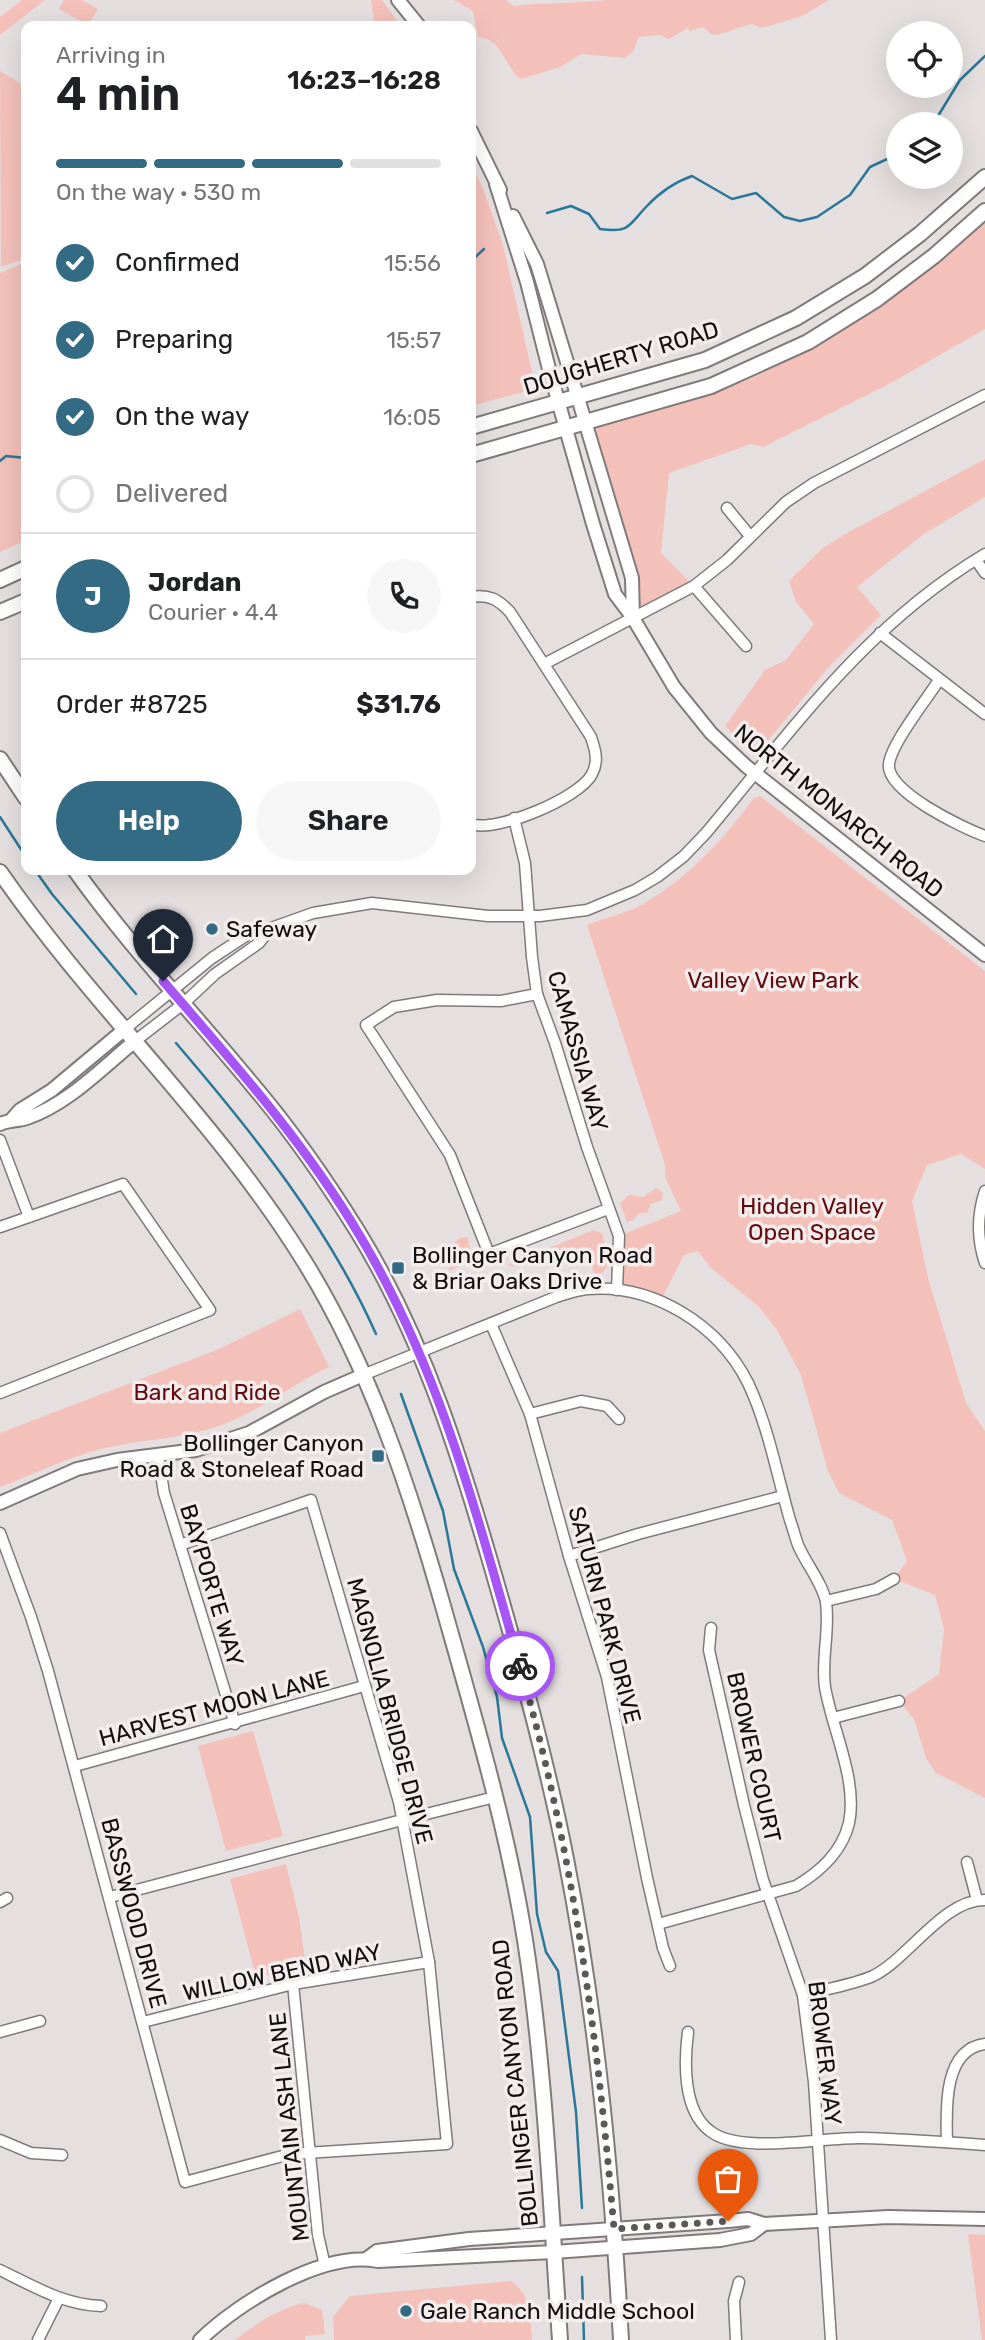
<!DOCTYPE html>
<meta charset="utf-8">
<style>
body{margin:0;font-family:Rubik,sans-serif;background:#f6f6f6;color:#202124;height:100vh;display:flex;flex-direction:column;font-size:26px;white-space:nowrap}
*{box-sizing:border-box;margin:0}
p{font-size:23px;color:#757577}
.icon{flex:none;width:38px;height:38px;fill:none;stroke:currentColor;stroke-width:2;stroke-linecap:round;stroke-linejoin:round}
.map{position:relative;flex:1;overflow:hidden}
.panel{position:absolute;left:21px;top:21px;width:455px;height:854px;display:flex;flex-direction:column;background:#fff;border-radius:14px;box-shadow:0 7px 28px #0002}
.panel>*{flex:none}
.controls{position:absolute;left:886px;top:21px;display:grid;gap:14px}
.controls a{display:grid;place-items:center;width:77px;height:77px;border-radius:50%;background:#fff;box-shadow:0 7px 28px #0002;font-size:35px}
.pin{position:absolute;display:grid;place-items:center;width:60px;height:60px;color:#fff;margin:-72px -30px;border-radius:50% 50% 50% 0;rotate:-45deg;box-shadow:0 0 7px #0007}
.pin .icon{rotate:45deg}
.courier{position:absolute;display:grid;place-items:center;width:70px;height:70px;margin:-35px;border:5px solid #a855f7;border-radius:50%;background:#fff;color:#222;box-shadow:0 2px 9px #0007}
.summary em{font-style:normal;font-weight:600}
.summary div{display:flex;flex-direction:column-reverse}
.summary{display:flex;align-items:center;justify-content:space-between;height:119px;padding:0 35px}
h1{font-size:46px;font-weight:600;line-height:52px}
.bar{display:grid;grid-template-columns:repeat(4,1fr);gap:10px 7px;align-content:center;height:84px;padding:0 35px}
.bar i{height:9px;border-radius:5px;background:#e0e0e0}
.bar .active{background:#336b85}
.bar p{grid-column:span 4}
.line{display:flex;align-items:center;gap:18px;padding:0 35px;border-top:2px solid #e0e0e0}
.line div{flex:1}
.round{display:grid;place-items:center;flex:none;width:74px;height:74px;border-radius:37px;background:#f6f6f6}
ol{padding:0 35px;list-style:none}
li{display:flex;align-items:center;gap:21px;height:77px}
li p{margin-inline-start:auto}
li .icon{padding:7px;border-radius:50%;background:#336b85;color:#fff;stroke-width:4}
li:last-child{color:#757577}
li i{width:38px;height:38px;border:4px solid #e0e0e0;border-radius:50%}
.action{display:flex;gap:14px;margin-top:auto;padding:14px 35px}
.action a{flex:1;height:80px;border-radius:42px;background:#336b85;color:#fff;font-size:28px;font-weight:600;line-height:80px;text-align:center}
.action a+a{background:#f6f6f6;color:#202124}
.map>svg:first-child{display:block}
.green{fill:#f4c0ba}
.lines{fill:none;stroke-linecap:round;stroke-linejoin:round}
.stream{stroke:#2a7799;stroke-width:2.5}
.minor-casing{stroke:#807b7a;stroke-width:13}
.tertiary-casing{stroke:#807b7a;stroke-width:16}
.secondary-casing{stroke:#807b7a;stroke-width:18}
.minor{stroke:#fff;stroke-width:10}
.tertiary{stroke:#fff;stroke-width:12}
.secondary{stroke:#fff;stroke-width:14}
.done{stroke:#5b5857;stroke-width:7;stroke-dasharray:0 12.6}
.route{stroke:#a855f7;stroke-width:9}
.poi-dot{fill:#336b85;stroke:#f3eded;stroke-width:2.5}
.labels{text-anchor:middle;stroke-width:7;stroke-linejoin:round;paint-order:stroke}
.street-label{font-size:23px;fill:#100e0e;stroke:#f3eded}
.poi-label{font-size:23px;fill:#100e0e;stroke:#f3eded;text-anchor:start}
.park-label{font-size:23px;fill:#630a0d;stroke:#f3eded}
</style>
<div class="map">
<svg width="985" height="2340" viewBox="0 0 985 2340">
<rect width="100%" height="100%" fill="#e5e0df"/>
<g class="green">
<path d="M22 0H45L0 35V17Z"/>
<path d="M64 0H82L98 9 88 25 59 9Z"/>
<path d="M371 0H382L401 26H375Z"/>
<path d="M454 0H506L514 6C544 2 574 4 605 0H840H829L802 16 762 28 751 24 717 35 711 34 703 27 690 31 688 28 669 39 659 35 639 37 633 52 625 58 582 54 560 67 521 79C508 71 502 46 489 40 486 38 482 38 478 37L473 11Z"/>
<path d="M0 71 26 87V258L1 267Z"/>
<path d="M471 162 485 194 503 245 533 376 527 391 471 406Z"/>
<path d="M985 211V329L891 383 763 447 751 444 669 473 661 553 694 586 633 618 632 578 584 422 711 386 808 342Z"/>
<path d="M26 262V540L0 552V273Z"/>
<path d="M985 459V497L924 534 857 587 881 615 827 669 761 749 752 750 725 726 765 670 786 660 814 624 796 602 789 581 823 548 845 534Z"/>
<path d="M760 796 985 971V1169L961 1154 927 1165 912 1201 928 1278 966 1403 985 1431V1798L936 1773 926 1758 914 1719 899 1701 939 1674 944 1629 935 1595 894 1579 907 1561 892 1520 839 1493 828 1471 801 1375 777 1330 759 1307 711 1268 698 1251 684 1255 660 1302 617 1290 619 1236 681 1211 665 1177V1165L587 925C605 918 627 913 643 904 689 877 723 840 754 798Z"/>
<path d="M656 1188 663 1193 662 1200 651 1204 647 1213H639L633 1220 627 1222 620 1203 629 1195 643 1197Z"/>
<path d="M594 1230 603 1234 607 1267 602 1273H594C587 1238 526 1271 507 1265Z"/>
<path d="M468 1237 470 1254 473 1263 464 1264 449 1271 450 1261 440 1252 441 1247 452 1246 459 1238Z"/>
<path d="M300 1309 329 1367C292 1384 261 1411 221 1425 183 1439 144 1439 106 1448 68 1456 36 1474 0 1487V1433L219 1349Z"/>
<path d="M253 1731 283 1836 226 1851 198 1746Z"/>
<path d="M286 1864 299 1917 306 1968 256 1977 230 1879Z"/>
<path d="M968 2234 985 2235V2340H982Z"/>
<path d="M511 2281C532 2295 530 2317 532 2340H334L333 2317 350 2296Z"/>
<path d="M304 2303 322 2310 325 2334 305 2336V2340H235C256 2324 277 2309 304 2303Z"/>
</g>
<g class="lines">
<g class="stream">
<path d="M931 124 938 116 960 80 985 56"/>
<path d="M547 213 571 206 589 214 600 229C630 233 628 226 646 207 658 194 675 182 692 176L732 199 756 193 784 217 800 221 817 217 850 195 870 167 898 154"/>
<path d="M471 261 484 249"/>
<path d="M0 461 6 456 26 458"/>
<path d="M0 817 26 857"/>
<path d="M35 870 52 894 136 994"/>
<path d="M176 1043C253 1133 328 1226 376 1334"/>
<path d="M401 1394 443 1511 454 1569 483 1647 497 1697 502 1738 530 1817 537 1914 546 1952 558 1971 576 2112 582 2208"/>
<path d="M582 2277 584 2340"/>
</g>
<g class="minor-casing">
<g id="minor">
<path d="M727 508 750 536"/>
<path d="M976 560 985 573"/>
<path d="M694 586 746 646"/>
<path d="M471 597C488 594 498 599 510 612L591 737C595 749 599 761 592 774 580 798 496 833 471 824"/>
<path d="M880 633 985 714"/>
<path d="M544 664 694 586 727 560 786 502 814 483 985 395"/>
<path d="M939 680C927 699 891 744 889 764 885 791 963 828 985 836"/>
<path d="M514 818 525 863 532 957 537 994 555 1043 587 1147 619 1236 617 1290"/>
<path d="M537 994 501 1001 437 1000 394 1007 366 1025 450 1155 489 1254 608 1209"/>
<path d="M125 1029 212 958 253 931 271 928 313 913 372 903 488 916H540L587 910 635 890 657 877 684 856 706 833C793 729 866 625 985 554"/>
<path d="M135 1041 183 1004 215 974 259 943 271 928"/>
<path d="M0 1140 29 1217"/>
<path d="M985 1191C977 1215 977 1239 985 1263"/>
<path d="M0 1227 123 1184 210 1310 0 1393"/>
<path d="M491 1324 530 1414 569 1556 607 1677 647 1878 663 1948 670 1966"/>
<path d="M363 1375 556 1297C566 1294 577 1290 587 1289 653 1283 719 1325 748 1383 768 1425 777 1475 790 1520 793 1528 795 1537 798 1545 806 1564 822 1582 826 1602 830 1630 821 1660 825 1687 832 1729 858 1780 849 1823 842 1852 821 1871 796 1886L658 1924"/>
<path d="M530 1414 581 1401 607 1406 619 1419"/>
<path d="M158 1456 164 1493 235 1724"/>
<path d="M0 1533 31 1617 48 1671 185 2182 290 2154 447 2144 429 1962 399 1802 311 1500 180 1545"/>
<path d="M569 1556 638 1534 783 1496"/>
<path d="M826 1601 876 1589 894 1579"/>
<path d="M711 1628 709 1650 744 1805 763 1880 803 1995 814 2082 831 2340"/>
<path d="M833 1718 899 1701"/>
<path d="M75 1766 364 1686"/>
<path d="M967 1862 977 1900"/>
<path d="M110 1897 402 1820 495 1797"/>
<path d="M0 1902 7 1898"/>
<path d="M293 1984 318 2235 325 2266"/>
<path d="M803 1995C826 1989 852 1985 873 1976 908 1959 944 1899 985 1900"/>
<path d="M143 2022 293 1984 429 1962"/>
<path d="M0 2032 40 2021"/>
<path d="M688 2032C684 2063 683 2111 710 2131 740 2155 824 2137 862 2138 903 2139 944 2142 985 2145"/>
<path d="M0 2140 31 2153 62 2155"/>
<path d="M947 2142C946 2110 943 2049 985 2044"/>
<path d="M0 2270C33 2286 64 2305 101 2306"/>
<path d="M38 2340 59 2298"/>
<path d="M736 2340 734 2301 739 2282"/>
</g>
</g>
<g class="tertiary-casing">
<g id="tertiary">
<path d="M398 0 419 26"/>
<path d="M471 131 500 190"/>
<path d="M496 184 527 282 549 369 593 524 615 594 633 618 674 687 711 733 746 766 985 955"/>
<path d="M513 216 537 264 578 398 632 578 633 618"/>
<path d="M12 1119 20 1110 52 1090 125 1029"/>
<path d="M0 1124C9 1120 18 1121 27 1118 68 1104 102 1068 135 1041"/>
<path d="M0 1503 77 1469 117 1460 196 1450 249 1433 324 1392 363 1375"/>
<path d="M366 2259 377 2251 469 2239 728 2221 748 2219 764 2224 888 2217 985 2219"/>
<path d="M200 2340C238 2303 323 2250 378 2261L554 2252 720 2240 751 2234 764 2224"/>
</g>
</g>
<g class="secondary-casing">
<g id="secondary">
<path d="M471 427 705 360 796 318 865 276 920 234 985 177"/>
<path d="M471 455 711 386 808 342 877 299 934 256 985 211"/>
<path d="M0 580 26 568"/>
<path d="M0 612 26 601"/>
<path d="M0 759 26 798"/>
<path d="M75 870C130 947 195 1015 255 1088 293 1133 327 1182 358 1232 425 1341 462 1463 497 1585 523 1675 548 1766 566 1859 597 2018 612 2178 621 2340"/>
<path d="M0 872C94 1008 217 1120 304 1261 370 1367 409 1487 443 1606 476 1723 511 1840 528 1960 546 2086 551 2213 560 2340"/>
</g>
</g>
<use href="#minor" class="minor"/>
<use href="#tertiary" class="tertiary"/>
<use href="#secondary" class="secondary"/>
</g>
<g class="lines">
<path class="done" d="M520 1666C573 1850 598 2039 614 2229L728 2221"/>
<path class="route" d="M163 981C233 1062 305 1143 360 1236 441 1371 477 1516 520 1666"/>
</g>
<g class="poi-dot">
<circle cx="212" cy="929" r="7"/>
<rect x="391" y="1261" width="14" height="14" rx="3.5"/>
<rect x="371" y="1449" width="14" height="14" rx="3.5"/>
<circle cx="406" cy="2311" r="7"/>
</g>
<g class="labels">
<g class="street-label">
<text transform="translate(621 358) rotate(-17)" y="8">DOUGHERTY ROAD</text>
<text transform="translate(839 811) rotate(39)" y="8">NORTH MONARCH ROAD</text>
<text transform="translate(578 1051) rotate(74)" y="8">CAMASSIA WAY</text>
<text transform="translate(212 1585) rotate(73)" y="8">BAYPORTE WAY</text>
<text transform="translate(605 1615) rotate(75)" y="8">SATURN PARK DRIVE</text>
<text transform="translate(214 1708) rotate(-15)" y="8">HARVEST MOON LANE</text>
<text transform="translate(390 1711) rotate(75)" y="8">MAGNOLIA BRIDGE DRIVE</text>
<text transform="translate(754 1757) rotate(77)" y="8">BROWER COURT</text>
<text transform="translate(134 1913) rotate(75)" y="8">BASSWOOD DRIVE</text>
<text transform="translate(282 1972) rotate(-12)" y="8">WILLOW BEND WAY</text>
<text transform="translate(825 2053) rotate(83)" y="8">BROWER WAY</text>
<text transform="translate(515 2083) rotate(-96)" y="8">BOLLINGER CANYON ROAD</text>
<text transform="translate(289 2127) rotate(-96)" y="8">MOUNTAIN ASH LANE</text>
</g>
<g class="poi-label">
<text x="226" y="937">Safeway</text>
<text x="412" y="1263">Bollinger Canyon Road<tspan x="412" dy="26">&amp; Briar Oaks Drive</tspan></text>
<text x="364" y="1451" text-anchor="end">Bollinger Canyon<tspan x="364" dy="26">Road &amp; Stoneleaf Road</tspan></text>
<text x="420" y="2319">Gale Ranch Middle School</text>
</g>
<g class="park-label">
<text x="773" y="988">Valley View Park</text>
<text x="812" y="1214">Hidden Valley<tspan x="812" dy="26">Open Space</tspan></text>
<text x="207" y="1400">Bark and Ride</text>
</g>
</g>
</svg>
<div class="controls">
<a><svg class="icon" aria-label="locate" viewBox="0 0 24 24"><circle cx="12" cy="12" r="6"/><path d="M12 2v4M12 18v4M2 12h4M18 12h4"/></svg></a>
<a><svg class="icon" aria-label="layers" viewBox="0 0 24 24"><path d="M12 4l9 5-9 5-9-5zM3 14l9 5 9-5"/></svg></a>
</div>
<div class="pin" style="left:728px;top:2221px;background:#ea580c"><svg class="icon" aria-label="bag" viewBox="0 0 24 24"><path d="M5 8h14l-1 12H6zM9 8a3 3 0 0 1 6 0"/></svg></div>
<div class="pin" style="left:163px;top:981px;background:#1f2937"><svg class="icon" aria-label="home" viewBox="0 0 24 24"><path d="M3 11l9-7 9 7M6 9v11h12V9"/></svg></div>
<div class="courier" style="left:520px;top:1666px"><svg class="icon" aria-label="bike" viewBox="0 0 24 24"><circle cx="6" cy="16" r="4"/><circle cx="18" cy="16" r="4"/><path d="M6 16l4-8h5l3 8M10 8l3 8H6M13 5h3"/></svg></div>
<section class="panel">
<div class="summary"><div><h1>4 min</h1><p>Arriving in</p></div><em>16:23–16:28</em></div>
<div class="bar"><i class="active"></i><i class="active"></i><i class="active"></i><i></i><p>On the way · 530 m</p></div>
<ol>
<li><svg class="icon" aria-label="check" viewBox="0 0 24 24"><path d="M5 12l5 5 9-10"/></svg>Confirmed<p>15:56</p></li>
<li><svg class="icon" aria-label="check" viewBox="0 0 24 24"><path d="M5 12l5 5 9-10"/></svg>Preparing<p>15:57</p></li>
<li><svg class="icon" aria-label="check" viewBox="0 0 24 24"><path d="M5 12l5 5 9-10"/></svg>On the way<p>16:05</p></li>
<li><i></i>Delivered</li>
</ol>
<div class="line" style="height:126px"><b class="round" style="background:#336b85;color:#fff">J</b><div><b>Jordan</b><p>Courier · 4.4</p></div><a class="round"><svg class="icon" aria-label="phone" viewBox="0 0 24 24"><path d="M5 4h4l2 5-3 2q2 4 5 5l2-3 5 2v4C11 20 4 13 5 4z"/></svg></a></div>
<div class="line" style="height:91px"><div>Order #8725</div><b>$31.76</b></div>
<div class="action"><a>Help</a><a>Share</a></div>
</section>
</div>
